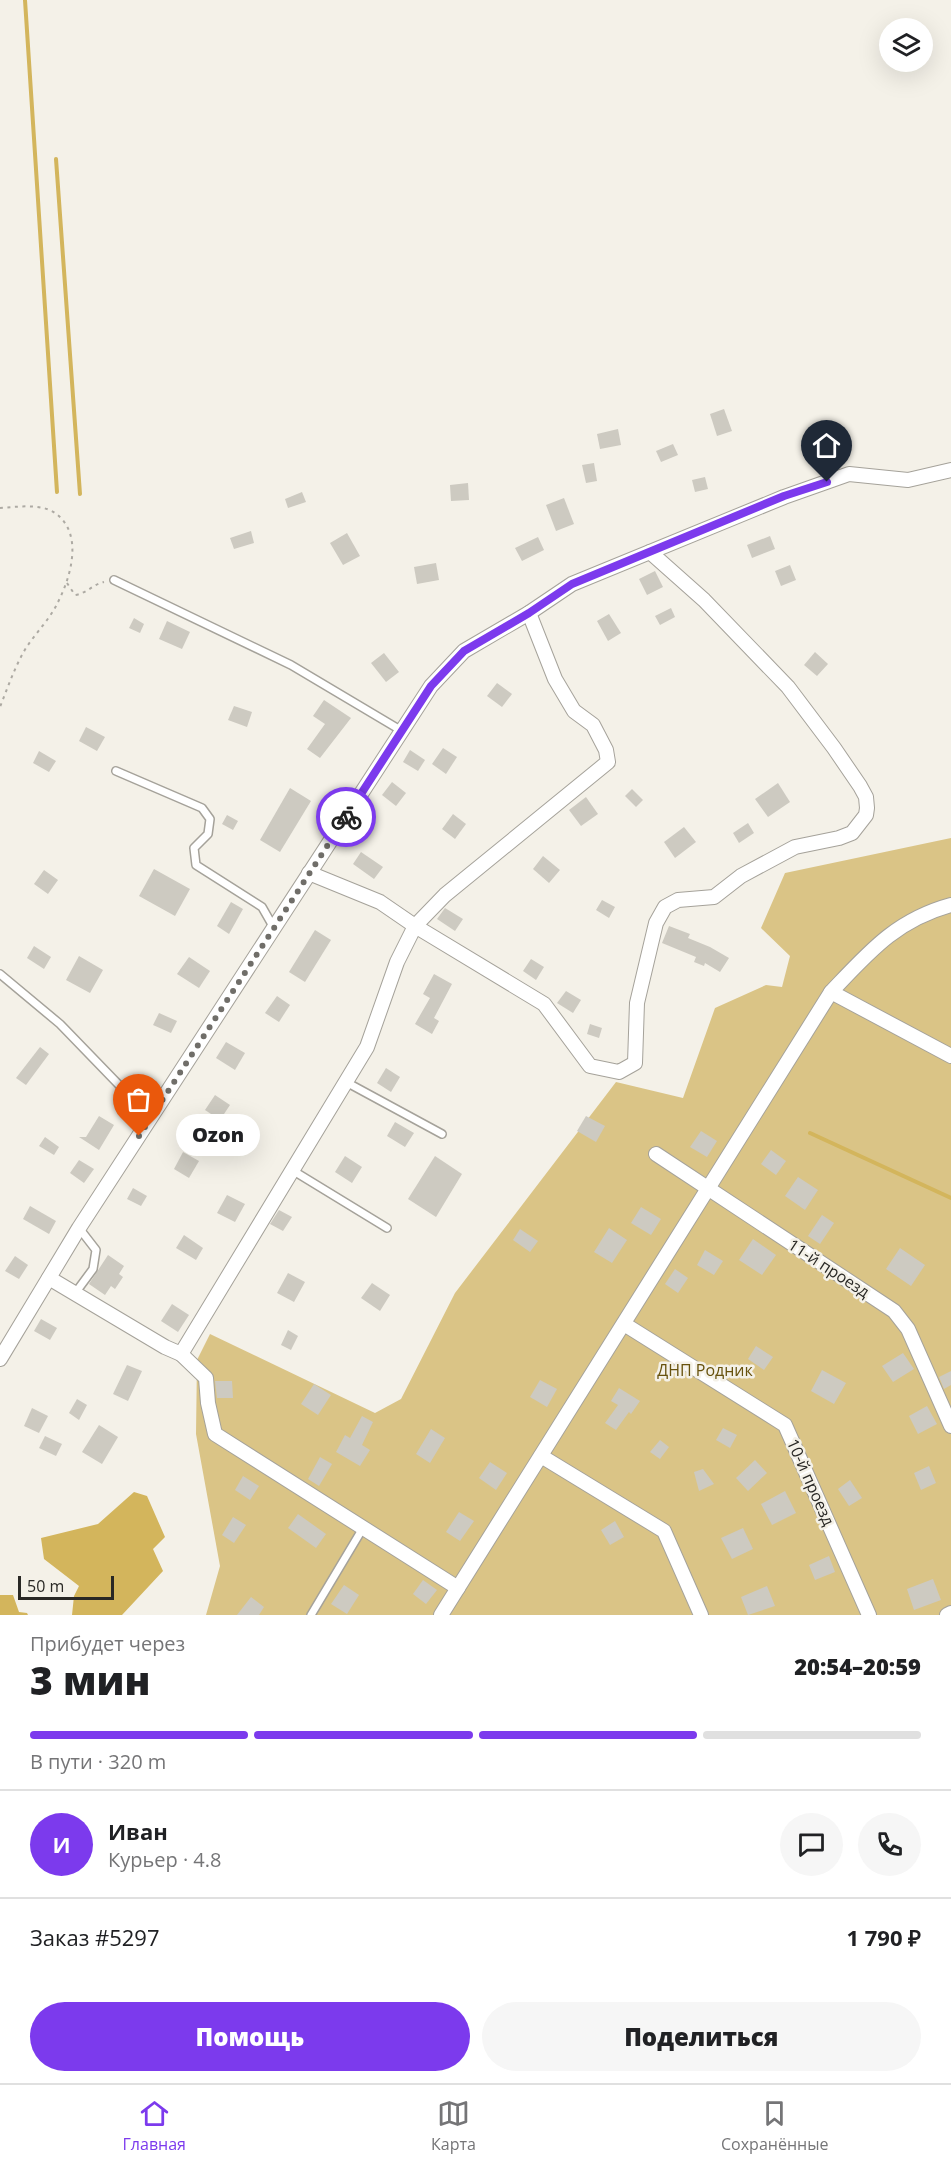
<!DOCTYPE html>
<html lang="ru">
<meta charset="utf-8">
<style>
body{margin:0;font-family:"Open Sans",sans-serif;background:#f6f6f6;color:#202124;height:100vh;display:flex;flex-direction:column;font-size:22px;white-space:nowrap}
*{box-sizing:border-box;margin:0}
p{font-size:20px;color:#757577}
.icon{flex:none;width:33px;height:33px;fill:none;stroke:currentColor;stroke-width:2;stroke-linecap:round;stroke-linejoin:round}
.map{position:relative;height:1615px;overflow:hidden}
.details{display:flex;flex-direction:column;background:#fff;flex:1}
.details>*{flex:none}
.tools{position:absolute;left:879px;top:18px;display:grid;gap:12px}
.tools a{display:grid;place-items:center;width:54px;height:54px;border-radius:50%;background:#fff;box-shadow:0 6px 24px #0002;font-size:30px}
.scale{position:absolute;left:18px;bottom:15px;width:96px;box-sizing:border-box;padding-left:6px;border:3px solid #292825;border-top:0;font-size:16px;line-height:21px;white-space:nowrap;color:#292825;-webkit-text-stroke:4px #f4f1e8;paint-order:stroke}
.pin{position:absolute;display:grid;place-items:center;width:51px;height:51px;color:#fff;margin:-62px -26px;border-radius:50% 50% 50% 0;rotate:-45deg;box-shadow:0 0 6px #0007}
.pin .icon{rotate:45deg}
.courier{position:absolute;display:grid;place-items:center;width:60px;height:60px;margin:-30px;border:4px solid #7c3aed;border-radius:50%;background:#fff;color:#222;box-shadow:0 2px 8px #0007}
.bubble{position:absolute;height:42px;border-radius:21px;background:#fff;box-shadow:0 6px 24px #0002;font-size:20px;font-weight:800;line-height:42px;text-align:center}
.head em{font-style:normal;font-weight:800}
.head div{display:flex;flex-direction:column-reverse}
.head{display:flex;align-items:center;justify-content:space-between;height:102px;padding:0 30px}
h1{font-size:39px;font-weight:800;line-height:45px}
.bar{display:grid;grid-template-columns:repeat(4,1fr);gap:9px 6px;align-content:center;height:72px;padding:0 30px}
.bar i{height:8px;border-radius:4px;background:#e0e0e0}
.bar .active{background:#7c3aed}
.bar p{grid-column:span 4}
.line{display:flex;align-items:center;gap:15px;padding:0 30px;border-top:2px solid #e0e0e0}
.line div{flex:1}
.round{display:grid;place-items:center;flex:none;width:63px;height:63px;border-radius:32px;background:#f6f6f6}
.primary-button{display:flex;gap:12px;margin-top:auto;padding:12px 30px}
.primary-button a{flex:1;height:69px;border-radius:36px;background:#7c3aed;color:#fff;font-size:24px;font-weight:800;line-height:69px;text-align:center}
.primary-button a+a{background:#f6f6f6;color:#202124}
.dock{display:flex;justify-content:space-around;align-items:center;height:84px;border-top:2px solid #e0e0e0;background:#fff;font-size:16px;color:#757577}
.dock a{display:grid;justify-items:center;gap:3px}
.dock .active{color:#7c3aed}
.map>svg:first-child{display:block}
.green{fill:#dac486}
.water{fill:#d3b55c}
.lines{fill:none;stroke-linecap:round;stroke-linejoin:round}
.stream{stroke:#d3b55c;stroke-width:4}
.building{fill:#cdcac1}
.service-casing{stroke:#a5a29a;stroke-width:10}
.minor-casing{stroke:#a5a29a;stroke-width:16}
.path{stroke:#adaaa3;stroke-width:2;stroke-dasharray:3 4.5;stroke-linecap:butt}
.service{stroke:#fff;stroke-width:7}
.minor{stroke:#fff;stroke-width:14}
.done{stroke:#706e69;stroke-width:6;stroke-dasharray:0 10.8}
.route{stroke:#7c3aed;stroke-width:8}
.labels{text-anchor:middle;stroke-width:5;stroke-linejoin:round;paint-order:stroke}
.street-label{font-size:16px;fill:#292825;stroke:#f4f1e8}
.park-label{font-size:16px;fill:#67520d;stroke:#f4f1e8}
</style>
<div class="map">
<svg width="951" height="1615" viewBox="0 0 951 1615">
<rect width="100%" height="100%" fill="#f4f1e8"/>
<path class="green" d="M951 838V1615H206L220 1566 196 1434 197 1360 210 1334 375 1413 401 1399 455 1293 616 1082 683 1098 715 1008 766 985 782 987 790 956 761 928 785 873Z"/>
<g class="water">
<path d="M134 1492 147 1496 165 1537 153 1549 163 1571 122 1615H72L74 1596 79 1586 44 1559 41 1538 98 1524Z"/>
<path d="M0 1595H13L19 1612 27 1613 28 1615H0Z"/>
</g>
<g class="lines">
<g class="stream">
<path d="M25 0 57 492"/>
<path d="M56 159 80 494"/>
<path d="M810 1133 951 1198"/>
</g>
</g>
<g class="building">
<path d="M724 409 732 431 717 436 710 414Z"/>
<path d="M618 429 621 445 600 449 597 434Z"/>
<path d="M673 444 678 455 661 462 656 451Z"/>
<path d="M594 463 597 481 586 483 582 465Z"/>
<path d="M705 477 708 489 695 492 692 480Z"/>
<path d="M468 483 469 500 451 501 450 485Z"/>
<path d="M302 492 306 502 288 508 285 499Z"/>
<path d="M564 498 574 524 556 531 546 505Z"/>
<path d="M251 531 254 543 234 549 230 538Z"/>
<path d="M347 533 360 556 343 565 330 543Z"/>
<path d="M770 536 775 549 752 558 747 545Z"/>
<path d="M538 537 544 550 522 561 515 548Z"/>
<path d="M436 563 439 580 417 584 414 567Z"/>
<path d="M790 565 796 580 781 586 775 571Z"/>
<path d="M655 571 663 587 647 595 639 579Z"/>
<path d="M671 608 675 617 660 625 655 616Z"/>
<path d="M609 614 621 633 608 641 597 621Z"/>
<path d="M134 618 144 624 140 633 129 628Z"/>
<path d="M167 621 190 632 182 649 159 639Z"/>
<path d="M815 652 828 664 817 676 804 665Z"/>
<path d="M384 653 399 672 386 682 371 663Z"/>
<path d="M497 683 512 694 502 707 487 696Z"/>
<path d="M324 700 351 718 320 758 307 749 325 724 313 716Z"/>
<path d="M234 706 252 712 247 727 228 720Z"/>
<path d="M86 727 105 737 97 751 79 741Z"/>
<path d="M443 748 457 757 446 774 432 764Z"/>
<path d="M410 750 425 760 418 771 403 762Z"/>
<path d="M39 751 56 761 49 772 33 763Z"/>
<path d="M392 782 406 793 396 806 382 795Z"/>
<path d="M778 783 790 802 768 817 755 799Z"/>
<path d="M290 788 311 801 280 852 260 840Z"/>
<path d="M632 789 643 800 636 807 625 796Z"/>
<path d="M586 797 598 814 581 826 569 810Z"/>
<path d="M453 814 466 824 455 839 442 829Z"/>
<path d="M227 815 238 821 233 830 222 824Z"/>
<path d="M748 823 754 833 739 843 733 833Z"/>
<path d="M684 827 696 842 675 858 664 842Z"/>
<path d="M361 852 383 867 374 879 353 864Z"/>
<path d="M543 856 560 870 549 883 533 869Z"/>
<path d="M154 869 190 889 175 916 139 896Z"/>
<path d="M44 870 58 880 48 894 34 884Z"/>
<path d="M602 900 615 907 609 918 596 910Z"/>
<path d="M231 902 243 909 229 934 217 926Z"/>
<path d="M445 908 463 919 455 931 437 919Z"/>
<path d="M669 926 690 934 688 938 710 947 729 958 720 972 705 963 704 966 694 962 696 957 662 943Z"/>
<path d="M315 930 331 940 305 982 289 972Z"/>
<path d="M34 946 51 957 44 969 27 958Z"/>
<path d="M79 956 103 970 90 993 66 980Z"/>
<path d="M189 957 210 971 199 988 177 974Z"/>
<path d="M531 959 544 967 536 980 523 971Z"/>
<path d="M434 974 452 984 434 1018 439 1021 432 1034 415 1024 430 998 423 994Z"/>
<path d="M566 991 581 1000 573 1013 557 1003Z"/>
<path d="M277 996 290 1005 279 1022 265 1013Z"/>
<path d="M159 1013 177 1021 171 1033 153 1025Z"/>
<path d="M590 1024 602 1028 599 1038 587 1034Z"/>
<path d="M226 1042 245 1053 235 1070 216 1058Z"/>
<path d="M40 1047 49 1054 26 1085 16 1078Z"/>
<path d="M386 1068 400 1077 391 1092 377 1083Z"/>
<path d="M215 1095 230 1105 220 1120 205 1110Z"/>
<path d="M99 1116 114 1125 99 1150 79 1137H86Z"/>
<path d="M586 1116 605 1126 596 1142 577 1131Z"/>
<path d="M395 1122 414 1133 405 1147 387 1136Z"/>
<path d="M701 1131 717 1141 707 1157 690 1147Z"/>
<path d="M45 1137 59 1147 54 1155 39 1146Z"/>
<path d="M771 1150 786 1161 776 1175 761 1164Z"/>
<path d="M183 1152 199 1161 189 1178 174 1169Z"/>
<path d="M345 1156 362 1167 352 1183 335 1172Z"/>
<path d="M435 1156 462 1174 436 1217 408 1199Z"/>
<path d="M79 1160 94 1169 84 1183 70 1173Z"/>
<path d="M798 1177 818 1190 805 1210 785 1196Z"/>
<path d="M133 1188 147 1196 141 1206 127 1199Z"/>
<path d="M227 1195 245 1204 235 1222 217 1213Z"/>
<path d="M30 1206 56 1221 49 1234 23 1219Z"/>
<path d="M641 1207 661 1219 651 1235 631 1223Z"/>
<path d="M279 1210 292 1217 283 1231 270 1224Z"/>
<path d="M822 1215 834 1223 820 1244 808 1236Z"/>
<path d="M609 1228 627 1240 612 1263 594 1252Z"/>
<path d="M520 1229 538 1241 530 1252 513 1240Z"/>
<path d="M184 1235 203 1248 196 1260 176 1248Z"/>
<path d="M753 1239 776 1255 762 1275 739 1260Z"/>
<path d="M900 1248 925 1265 911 1286 886 1269Z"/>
<path d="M705 1250 723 1261 714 1275 697 1265Z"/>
<path d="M108 1255 124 1266 119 1274 123 1277 115 1289 111 1286 105 1295 89 1284Z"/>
<path d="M15 1256 28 1265 19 1279 5 1271Z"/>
<path d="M675 1269 688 1278 678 1293 665 1284Z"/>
<path d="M288 1273 305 1282 294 1302 277 1293Z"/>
<path d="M372 1283 390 1295 380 1311 361 1298Z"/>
<path d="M172 1304 189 1315 178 1332 161 1321Z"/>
<path d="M41 1319 57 1328 50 1340 34 1331Z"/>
<path d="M288 1330 298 1336 291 1350 281 1345Z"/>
<path d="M756 1346 773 1357 764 1370 748 1359Z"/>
<path d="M903 1353 914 1369 893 1382 882 1366Z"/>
<path d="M127 1365 142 1371 128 1401 113 1394Z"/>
<path d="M822 1370 846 1383 834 1404 811 1391Z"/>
<path d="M951 1371V1385L944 1389 939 1377Z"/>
<path d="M540 1380 557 1389 547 1407 530 1397Z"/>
<path d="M215 1381H232L233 1398H217Z"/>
<path d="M314 1384 331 1395 318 1415 301 1404Z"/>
<path d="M619 1388 640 1401 631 1414 629 1412 616 1430 605 1423 618 1405 611 1401Z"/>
<path d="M77 1399 87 1405 79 1420 69 1413Z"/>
<path d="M927 1406 937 1424 918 1434 909 1416Z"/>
<path d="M32 1408 48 1416 39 1433 24 1426Z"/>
<path d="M362 1416 373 1422 362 1445 370 1450 360 1466 336 1452 345 1435 350 1438Z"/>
<path d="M99 1425 118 1437 102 1464 82 1452Z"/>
<path d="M723 1428 737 1435 730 1448 716 1440Z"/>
<path d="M431 1429 445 1438 430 1463 416 1454Z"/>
<path d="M45 1436 62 1444 56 1456 39 1448Z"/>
<path d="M660 1440 669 1447 660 1459 650 1452Z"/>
<path d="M320 1457 332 1464 319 1486 308 1479Z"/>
<path d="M755 1460 767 1473 748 1491 736 1478Z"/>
<path d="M490 1462 507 1473 496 1490 479 1478Z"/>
<path d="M929 1466 936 1483 921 1490 914 1473Z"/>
<path d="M703 1469 714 1484 699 1491 694 1472Z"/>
<path d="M243 1476 259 1486 250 1500 235 1490Z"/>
<path d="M850 1480 862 1498 849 1506 838 1489Z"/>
<path d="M785 1491 796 1513 772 1525 761 1504Z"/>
<path d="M459 1512 474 1521 460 1541 446 1532Z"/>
<path d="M298 1514 326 1534 316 1548 288 1528Z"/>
<path d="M233 1517 246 1525 234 1543 222 1535Z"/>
<path d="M615 1521 624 1537 610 1545 601 1530Z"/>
<path d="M743 1528 753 1549 732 1559 721 1538Z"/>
<path d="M829 1556 835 1572 815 1580 809 1565Z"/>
<path d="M933 1579 941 1600 914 1610 907 1589Z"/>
<path d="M423 1580 437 1590 426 1604 413 1594Z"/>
<path d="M344 1585 359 1595 347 1614 331 1604Z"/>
<path d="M767 1586 775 1606 748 1615 741 1597Z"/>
<path d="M251 1597 264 1607 259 1615H237Z"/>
</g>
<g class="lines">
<g class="service-casing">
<g id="service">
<path d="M114 580 291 665 402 731"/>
<path d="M116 771 202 808 210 819 208 834 194 848 196 865 262 907 274 928"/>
<path d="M0 974 60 1024 151 1118"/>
<path d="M346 1082 442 1134"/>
<path d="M292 1170 387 1228"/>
<path d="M76 1292 93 1269 96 1250 79 1228"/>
<path d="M311 1615 363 1528"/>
</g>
</g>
<g class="minor-casing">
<g id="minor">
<path d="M309 873 380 902 415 926 544 1004 590 1066 619 1072 635 1063 637 1003 656 923 665 907 678 900 714 897 741 876 795 847 839 838 852 833 866 815 867 808 866 797 860 786 834 748 788 687 704 600 650 552"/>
<path d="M831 992 951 1056"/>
<path d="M656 1154 894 1311 908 1329 951 1426"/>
<path d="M49 1278 165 1347 181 1354 367 1047 397 962 415 926 445 895 608 762 606 750 593 725 574 711 555 679 529 613"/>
<path d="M624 1324 785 1425 869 1615"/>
<path d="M181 1354 206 1378 208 1403 215 1434 458 1588"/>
<path d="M0 1359 79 1228 431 686 464 651 529 613 572 584 784 497 849 474 908 480 951 470"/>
<path d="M541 1456 664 1531 701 1615"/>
<path d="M441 1615 831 992C869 952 896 920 951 905"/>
<path d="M947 1615 951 1613"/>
</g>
</g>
<g class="path">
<path d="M0 508C15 507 41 503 55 513 85 534 70 580 56 606 48 621 35 634 26 648 15 666 8 687 0 707"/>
<path d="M67 583 75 595C88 593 93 584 104 582"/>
</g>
<use href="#service" class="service"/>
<use href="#minor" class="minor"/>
</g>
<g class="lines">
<path class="done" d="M139 1136 346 817"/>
<path class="route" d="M346 817 431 686 464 651 529 613 572 584 784 496 827 482"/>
</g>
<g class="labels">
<g class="street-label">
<text transform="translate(829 1268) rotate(33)" y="6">11-й проезд</text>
<text transform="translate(811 1482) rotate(66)" y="6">10-й проезд</text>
</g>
<g class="park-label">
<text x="705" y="1376">ДНП Родник</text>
</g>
</g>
</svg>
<div class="tools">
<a><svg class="icon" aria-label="layers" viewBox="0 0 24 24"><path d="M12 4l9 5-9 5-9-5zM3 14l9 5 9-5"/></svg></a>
</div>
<div class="scale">50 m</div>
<div class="pin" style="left:139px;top:1136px;background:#ea580c"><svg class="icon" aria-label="bag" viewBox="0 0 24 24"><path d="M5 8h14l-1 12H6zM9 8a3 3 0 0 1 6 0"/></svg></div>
<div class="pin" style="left:827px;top:482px;background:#1f2937"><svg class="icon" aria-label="home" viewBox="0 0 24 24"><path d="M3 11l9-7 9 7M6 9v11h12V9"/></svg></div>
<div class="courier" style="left:346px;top:817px"><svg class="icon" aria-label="bike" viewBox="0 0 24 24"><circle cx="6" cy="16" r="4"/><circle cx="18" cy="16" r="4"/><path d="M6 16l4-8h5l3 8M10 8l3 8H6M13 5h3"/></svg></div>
<div class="bubble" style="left:176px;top:1114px;width:84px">Ozon</div>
</div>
<section class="details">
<div class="head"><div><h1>3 мин</h1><p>Прибудет через</p></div><em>20:54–20:59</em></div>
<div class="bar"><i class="active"></i><i class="active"></i><i class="active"></i><i></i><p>В пути · 320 m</p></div>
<div class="line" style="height:108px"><b class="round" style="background:#7c3aed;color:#fff">И</b><div><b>Иван</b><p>Курьер · 4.8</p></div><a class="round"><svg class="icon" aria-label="chat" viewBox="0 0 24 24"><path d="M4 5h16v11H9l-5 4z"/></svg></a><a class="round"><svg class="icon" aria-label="phone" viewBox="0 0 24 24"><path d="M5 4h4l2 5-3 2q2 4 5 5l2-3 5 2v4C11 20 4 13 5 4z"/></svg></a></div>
<div class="line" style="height:78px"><div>Заказ #5297</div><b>1 790 ₽</b></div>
<div class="primary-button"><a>Помощь</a><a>Поделиться</a></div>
</section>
<nav class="dock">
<a class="active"><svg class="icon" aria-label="home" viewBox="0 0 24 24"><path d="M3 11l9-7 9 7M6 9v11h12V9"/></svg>Главная</a>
<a><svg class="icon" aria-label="map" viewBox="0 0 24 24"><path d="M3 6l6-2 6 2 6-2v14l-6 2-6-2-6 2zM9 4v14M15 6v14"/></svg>Карта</a>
<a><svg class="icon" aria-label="saved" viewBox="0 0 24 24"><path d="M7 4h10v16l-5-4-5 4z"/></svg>Сохранённые</a>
</nav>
